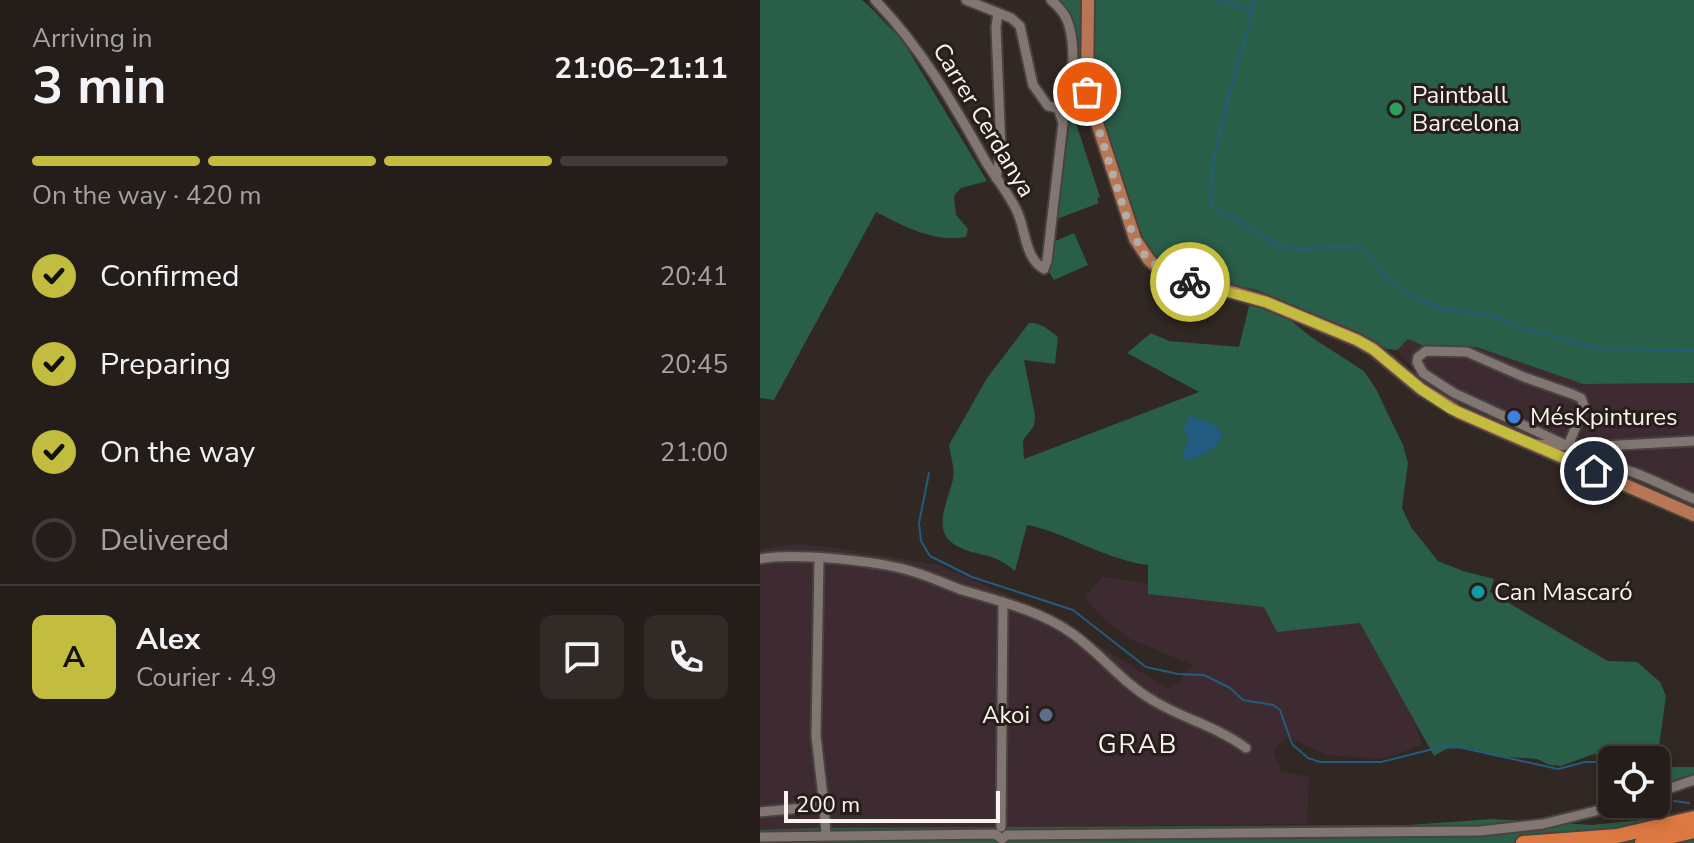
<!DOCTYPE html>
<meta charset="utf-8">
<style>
body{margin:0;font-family:"Nunito Sans",sans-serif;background:#312a27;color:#f1f3f6;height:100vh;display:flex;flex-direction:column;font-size:30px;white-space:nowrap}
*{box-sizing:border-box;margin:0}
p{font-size:26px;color:#a3a2a2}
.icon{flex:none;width:44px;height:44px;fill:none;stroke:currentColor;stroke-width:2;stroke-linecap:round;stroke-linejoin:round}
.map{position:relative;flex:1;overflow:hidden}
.side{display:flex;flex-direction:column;background:#251d1a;width:760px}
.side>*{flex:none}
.buttons{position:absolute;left:838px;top:746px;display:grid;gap:16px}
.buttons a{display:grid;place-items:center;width:72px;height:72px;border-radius:12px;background:#251d1a;box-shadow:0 4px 12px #0003,0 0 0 2px #423b39;font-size:40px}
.scale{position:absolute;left:24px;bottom:20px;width:216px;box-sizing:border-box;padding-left:8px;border:4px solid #faf3f0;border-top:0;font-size:22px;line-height:28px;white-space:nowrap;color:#faf3f0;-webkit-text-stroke:6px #271e1a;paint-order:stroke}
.pin{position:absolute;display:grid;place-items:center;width:68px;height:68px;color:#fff;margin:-34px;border:4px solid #fff;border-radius:50%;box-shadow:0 2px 8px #0007}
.courier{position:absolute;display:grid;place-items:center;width:80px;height:80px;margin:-40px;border:6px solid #c2bd3f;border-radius:50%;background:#fff;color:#222;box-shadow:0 2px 10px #0007}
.head em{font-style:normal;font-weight:700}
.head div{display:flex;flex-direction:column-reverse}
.head{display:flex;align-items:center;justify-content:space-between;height:136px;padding:0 32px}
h1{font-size:52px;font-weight:700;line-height:60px}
.bar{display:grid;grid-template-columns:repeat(4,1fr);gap:12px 8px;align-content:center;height:96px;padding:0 32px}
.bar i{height:10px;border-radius:6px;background:#423b39}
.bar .selected{background:#c2bd3f}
.bar p{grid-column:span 4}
.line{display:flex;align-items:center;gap:20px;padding:0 32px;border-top:2px solid #423b39}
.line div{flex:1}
.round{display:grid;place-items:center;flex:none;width:84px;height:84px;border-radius:12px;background:#312a27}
ol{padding:0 32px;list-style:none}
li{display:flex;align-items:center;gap:24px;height:88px}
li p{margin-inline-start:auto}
li .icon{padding:8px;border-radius:50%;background:#c2bd3f;color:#111;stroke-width:4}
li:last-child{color:#a3a2a2}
li i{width:44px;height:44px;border:4px solid #423b39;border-radius:50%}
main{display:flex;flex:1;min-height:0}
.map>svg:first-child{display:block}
.industrial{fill:#3e2b32}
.green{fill:#295e48}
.water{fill:#225c83}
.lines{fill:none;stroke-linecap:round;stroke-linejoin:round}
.stream{stroke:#225c83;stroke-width:2}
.minor-casing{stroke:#4a423e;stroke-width:13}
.major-casing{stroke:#4a423e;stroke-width:16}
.highway-casing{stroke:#4a423e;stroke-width:18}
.minor{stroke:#817671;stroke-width:9}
.major{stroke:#b87754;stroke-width:12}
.highway{stroke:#dc7841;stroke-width:14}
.done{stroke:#b4aca8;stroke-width:8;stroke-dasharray:0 14.4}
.route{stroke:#c2bd3f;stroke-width:10}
.leisure-dot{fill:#2e9e5b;stroke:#271e1a;stroke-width:3}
.shop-dot{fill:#3f7fe0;stroke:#271e1a;stroke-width:3}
.culture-dot{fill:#0f9aa8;stroke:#271e1a;stroke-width:3}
.service-dot{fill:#5c6f8a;stroke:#271e1a;stroke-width:3}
.labels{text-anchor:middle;stroke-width:6;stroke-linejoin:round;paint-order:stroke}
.poi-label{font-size:24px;fill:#faf3f0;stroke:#271e1a;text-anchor:start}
.street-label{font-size:24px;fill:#faf3f0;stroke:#271e1a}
.neighbourhood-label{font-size:26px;letter-spacing:2px;fill:#faf3f0;stroke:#271e1a}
</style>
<main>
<section class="side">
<div class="head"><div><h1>3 min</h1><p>Arriving in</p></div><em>21:06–21:11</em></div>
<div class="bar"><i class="selected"></i><i class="selected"></i><i class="selected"></i><i></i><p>On the way · 420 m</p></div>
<ol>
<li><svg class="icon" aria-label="check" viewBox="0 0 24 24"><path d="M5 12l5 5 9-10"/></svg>Confirmed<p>20:41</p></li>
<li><svg class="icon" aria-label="check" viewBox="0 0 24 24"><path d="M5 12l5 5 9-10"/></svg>Preparing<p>20:45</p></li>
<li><svg class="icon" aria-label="check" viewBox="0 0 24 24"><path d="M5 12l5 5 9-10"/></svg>On the way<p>21:00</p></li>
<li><i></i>Delivered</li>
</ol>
<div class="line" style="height:144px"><b class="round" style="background:#c2bd3f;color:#111">A</b><div><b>Alex</b><p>Courier · 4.9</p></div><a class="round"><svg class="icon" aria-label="chat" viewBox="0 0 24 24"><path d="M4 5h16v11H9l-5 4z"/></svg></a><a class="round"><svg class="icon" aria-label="phone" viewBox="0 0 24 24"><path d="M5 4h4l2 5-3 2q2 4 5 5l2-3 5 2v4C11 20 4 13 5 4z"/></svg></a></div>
</section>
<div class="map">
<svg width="934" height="843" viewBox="0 0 934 843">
<rect width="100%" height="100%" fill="#312723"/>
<g class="industrial">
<path d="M647 338 665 346 715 347 823 384 934 383V506L709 407 678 391 659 375 637 350Z"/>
<path d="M37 544 91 550 179 565 290 614 409 690 434 666 368 638 338 614 325 597 343 576 607 619 649 697 662 745 623 759 566 755 526 737 513 750 521 771 549 777 547 824 0 830V549Z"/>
</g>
<g class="green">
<path d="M0 0H102L107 4 143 41 227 181 201 188 194 196 196 215 208 229 206 237C173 243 144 226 116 212L14 400 0 398Z"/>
<path d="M296 0H934V383L823 384 716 347 664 346 648 339 637 350 627 349 609 338 497 290 416 273 399 262 383 243 337 109 330 77 315 70 316 41Z"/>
<path d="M310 120H315L340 197 337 198 339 203 297 219Z"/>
<path d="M314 233 328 265 294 280 289 272 293 242Z"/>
<path d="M490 302 523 314 551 337 604 371 616 389 643 445 648 463 642 508 651 527 678 561 703 571 734 579 730 592 848 661 877 662 900 682 906 696 897 761 903 767H934V775L901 787 896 786V760L852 762 834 754 801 766 790 765 777 759 733 756 708 748 686 749 674 756 600 623 517 632 504 607 388 594V565C343 559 310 534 267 525L255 571C232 551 220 558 197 546 171 533 187 503 192 483 196 471 191 458 189 445L227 378 269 323C281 322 289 330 298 337L295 364 264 360 275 415 274 426 263 440 264 459 439 392 367 353 391 333 409 341 479 347Z"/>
<path d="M934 811V843H0V830L55 828 648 825 732 819 832 825 920 816Z"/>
</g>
<path class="water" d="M430 416 453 424 462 434C458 450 440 458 425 459L422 455 429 440 424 428Z"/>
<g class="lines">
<g class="stream">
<path d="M458 0 491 10"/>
<path d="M494 0C481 70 450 132 451 205 459 214 468 214 478 220 492 228 506 241 522 246 549 254 577 242 604 249L620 271 633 283 652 296 683 310 731 315 753 325 836 348 934 351"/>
<path d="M169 473 159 523 161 541 170 556 212 577 313 610 386 667 418 674 444 675 470 688 483 700 513 705 520 710 532 744 548 758 560 762H621L689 745 798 769 825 762H837L852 772"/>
<path d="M914 801 929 803"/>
</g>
<g class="minor-casing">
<g id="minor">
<path d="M115 0C162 49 193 103 226 162 236 178 248 193 256 209 266 228 264 258 284 269L287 261 303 123 298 108"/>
<path d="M206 0 251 18 260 26 273 85 288 106 298 108C316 94 316 41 307 20 304 12 298 6 291 0"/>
<path d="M236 178 241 150 236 27 238 13"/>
<path d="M778 444 824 447 934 441"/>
<path d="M810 447 694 393 663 373 657 362 658 357 666 351 707 352 764 377 812 394 821 398 824 406 810 441 816 463C858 459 896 483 934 499"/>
<path d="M0 559C33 552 118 561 151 571 169 576 185 584 202 590 238 601 278 610 310 632 340 652 362 683 394 701 424 719 458 727 486 748"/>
<path d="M59 559 56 736 64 806"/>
<path d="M896 793 934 780"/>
<path d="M0 812 64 806 66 835"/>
<path d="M241 827 243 602"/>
<path d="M0 837 235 834 242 839"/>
<path d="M242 839 247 835 720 831 783 824 864 804"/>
</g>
</g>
<g class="major-casing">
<path id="major" d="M328 0 327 92 375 239 389 260 403 272 506 302 597 340 613 349 661 389 698 412 934 515"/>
</g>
<g class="highway-casing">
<g id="highway">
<path d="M763 843 857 836 934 818"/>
<path d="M882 843 934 831"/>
</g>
</g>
<use href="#minor" class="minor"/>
<use href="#major" class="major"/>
<use href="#highway" class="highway"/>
</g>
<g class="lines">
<path class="done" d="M327 92 369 225 383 253 403 272 430 282"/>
<path class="route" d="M430 282 506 302 597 340 613 349 661 389 691 409 834 471"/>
</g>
<circle class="leisure-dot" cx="636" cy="109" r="8"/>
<circle class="shop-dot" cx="754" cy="417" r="8"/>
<circle class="culture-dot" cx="718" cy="592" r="8"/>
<circle class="service-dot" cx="286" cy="715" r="8"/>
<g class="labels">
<g class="poi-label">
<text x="652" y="103">Paintball<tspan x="652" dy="28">Barcelona</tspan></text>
<text x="770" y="425">MésKpintures</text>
<text x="734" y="600">Can Mascaró</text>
<text x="270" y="723" text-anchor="end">Akoi</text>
</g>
<g class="street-label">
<text transform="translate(224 120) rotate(59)" y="8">Carrer Cerdanya</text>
</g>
<g class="neighbourhood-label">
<text x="378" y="753">GRAB</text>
</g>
</g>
</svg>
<div class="buttons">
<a><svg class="icon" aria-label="locate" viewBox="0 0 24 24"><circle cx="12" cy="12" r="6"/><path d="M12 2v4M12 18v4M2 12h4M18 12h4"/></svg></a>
</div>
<div class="scale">200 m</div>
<div class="pin" style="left:327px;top:92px;background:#ea580c"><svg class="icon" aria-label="bag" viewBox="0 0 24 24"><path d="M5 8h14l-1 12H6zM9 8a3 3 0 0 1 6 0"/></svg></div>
<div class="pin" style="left:834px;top:471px;background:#1f2937"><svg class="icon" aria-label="home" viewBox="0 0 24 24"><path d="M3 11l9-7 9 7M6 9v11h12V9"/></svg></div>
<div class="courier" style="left:430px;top:282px"><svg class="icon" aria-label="bike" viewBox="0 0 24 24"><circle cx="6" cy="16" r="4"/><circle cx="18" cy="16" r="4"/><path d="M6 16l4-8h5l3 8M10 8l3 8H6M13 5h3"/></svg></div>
</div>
</main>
